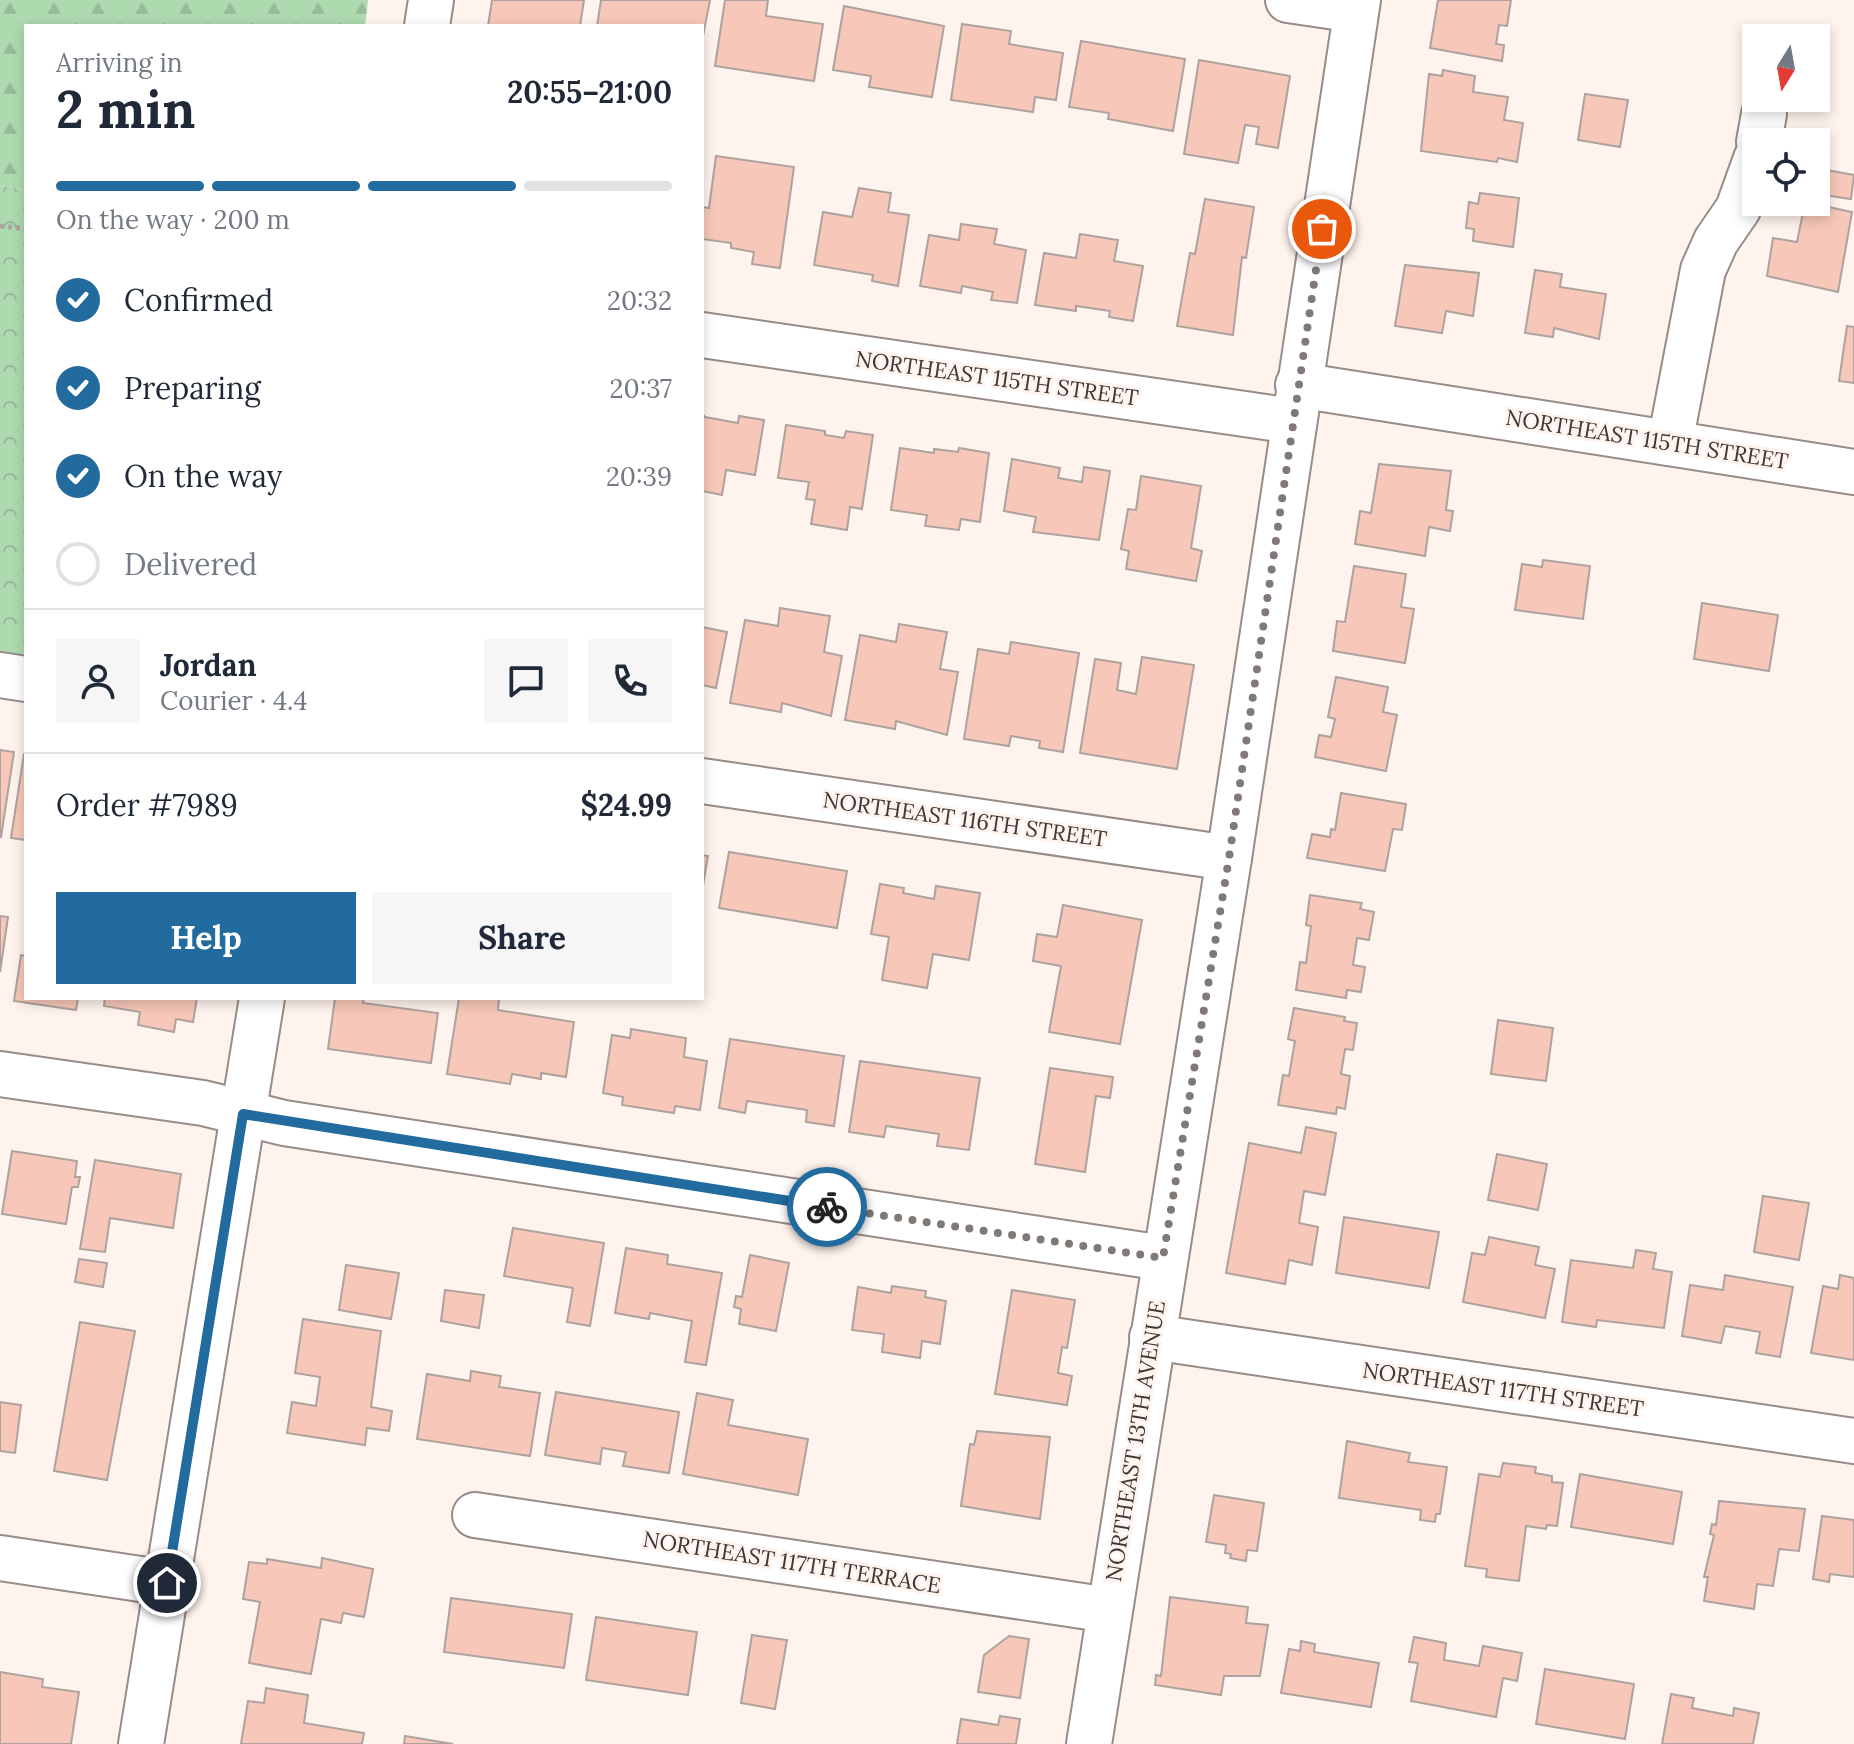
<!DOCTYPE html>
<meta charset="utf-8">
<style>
body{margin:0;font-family:Lora,serif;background:#f6f6f7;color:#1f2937;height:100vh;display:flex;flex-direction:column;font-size:30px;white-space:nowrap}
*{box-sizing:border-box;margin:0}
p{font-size:26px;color:#747a83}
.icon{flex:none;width:44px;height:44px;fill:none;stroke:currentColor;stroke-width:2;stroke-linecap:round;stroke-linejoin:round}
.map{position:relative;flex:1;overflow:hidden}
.side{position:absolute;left:24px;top:24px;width:680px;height:976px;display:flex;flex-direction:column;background:#fff;border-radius:0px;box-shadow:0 4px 12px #0003}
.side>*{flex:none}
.needle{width:52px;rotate:191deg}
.buttons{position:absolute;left:1742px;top:24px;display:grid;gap:16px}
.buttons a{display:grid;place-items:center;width:88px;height:88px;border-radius:0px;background:#fff;box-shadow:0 4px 12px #0003;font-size:40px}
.pin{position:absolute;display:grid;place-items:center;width:68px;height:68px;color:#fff;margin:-34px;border:4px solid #fff;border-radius:50%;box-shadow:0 2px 8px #0007}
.courier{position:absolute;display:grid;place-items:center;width:80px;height:80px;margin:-40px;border:6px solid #216b9e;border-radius:50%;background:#fff;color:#222;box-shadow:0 2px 10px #0007}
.summary em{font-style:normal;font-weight:700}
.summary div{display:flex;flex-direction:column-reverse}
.summary{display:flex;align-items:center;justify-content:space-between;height:136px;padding:0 32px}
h1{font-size:52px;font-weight:700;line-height:60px}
.bar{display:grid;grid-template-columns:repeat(4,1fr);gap:12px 8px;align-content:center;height:96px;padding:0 32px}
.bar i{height:10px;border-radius:6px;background:#e0e1e3}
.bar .on{background:#216b9e}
.bar p{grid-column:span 4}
.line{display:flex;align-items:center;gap:20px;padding:0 32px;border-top:2px solid #e0e1e3}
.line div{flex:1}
.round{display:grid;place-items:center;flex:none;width:84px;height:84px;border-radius:0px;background:#f6f6f7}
ol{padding:0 32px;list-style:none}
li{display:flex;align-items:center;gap:24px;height:88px}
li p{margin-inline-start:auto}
li .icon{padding:8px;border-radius:50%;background:#216b9e;color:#fff;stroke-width:4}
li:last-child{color:#747a83}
li i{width:44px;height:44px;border:4px solid #e0e1e3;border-radius:50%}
.primary-button{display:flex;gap:16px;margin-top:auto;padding:16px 32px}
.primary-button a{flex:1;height:92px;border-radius:0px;background:#216b9e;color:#fff;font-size:32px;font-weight:700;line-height:92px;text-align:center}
.primary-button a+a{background:#f6f6f7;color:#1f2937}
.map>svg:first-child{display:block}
.forest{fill:url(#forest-firs)}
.park{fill:url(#park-crowns)}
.building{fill:#f7c8b9;stroke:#aea29e;stroke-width:2}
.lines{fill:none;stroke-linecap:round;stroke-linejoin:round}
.minor-casing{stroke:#978c87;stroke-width:48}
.path{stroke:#aea5a0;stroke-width:5;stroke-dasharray:4 4;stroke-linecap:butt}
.minor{stroke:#fff;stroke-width:44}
.done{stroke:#807975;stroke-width:8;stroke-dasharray:0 14.4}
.route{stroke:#216b9e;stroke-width:10}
.labels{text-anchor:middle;stroke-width:6;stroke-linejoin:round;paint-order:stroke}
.street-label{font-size:22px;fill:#3c3835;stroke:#fff3ed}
</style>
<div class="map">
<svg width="1854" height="1744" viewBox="0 0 1854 1744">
<defs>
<pattern id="forest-firs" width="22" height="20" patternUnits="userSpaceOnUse" patternTransform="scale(2)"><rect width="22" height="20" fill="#aedab0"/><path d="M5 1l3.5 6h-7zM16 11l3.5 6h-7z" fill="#97bc98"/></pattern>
<pattern id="park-crowns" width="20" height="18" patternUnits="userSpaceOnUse" patternTransform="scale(2)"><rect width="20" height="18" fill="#aedab0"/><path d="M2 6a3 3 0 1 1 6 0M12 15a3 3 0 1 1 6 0" fill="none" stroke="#97bc98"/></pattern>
</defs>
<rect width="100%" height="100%" fill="#fff3ed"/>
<path class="forest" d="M0 0H368L365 26H26V190L0 186Z"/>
<path class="park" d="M0 186 26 190V655L0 651Z"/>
<g class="building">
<path d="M492 0H584L580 26H488Z"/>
<path d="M601 0H710L703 36 702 26H597Z"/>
<path d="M725 0H768L766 16 823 24 814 81 715 66Z"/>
<path d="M1438 0H1511L1507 26 1499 25 1496 44 1504 45 1502 61 1430 48Z"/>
<path d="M844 6 944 26 932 97 869 87 871 76 833 70Z"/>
<path d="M962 24 1011 31 1009 44 1063 53 1056 100 1035 97 1033 112 951 100Z"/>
<path d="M1081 41 1185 59 1173 131 1108 119 1109 113 1069 107Z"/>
<path d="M1199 60 1290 76 1278 148 1256 144 1259 127 1245 125 1238 163 1184 154Z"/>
<path d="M1443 70 1475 76 1473 92 1508 97 1504 120 1523 123 1517 162 1498 158 1497 162 1421 151 1429 74 1442 76Z"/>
<path d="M1585 94 1628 100 1620 147 1578 140Z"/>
<path d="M716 156 794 167 780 268 752 264 754 252 731 248V243L702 239V207L709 208Z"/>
<path d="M1816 168 1854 175 1851 199 1816 194Z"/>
<path d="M859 188 891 193 888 212 909 215 898 286 872 281 873 275 814 265 823 212 852 217Z"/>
<path d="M1480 193 1519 198 1513 247 1473 241 1474 229 1466 228 1469 202 1478 204Z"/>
<path d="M1205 199 1254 207 1246 258 1242 257 1233 335 1177 326 1190 253 1195 254Z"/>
<path d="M1805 202 1852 212 1838 292 1767 276 1773 238 1797 242Z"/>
<path d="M961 224 997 229 994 244 1026 250 1017 303 991 300 993 292 962 286 961 293 920 286 929 235 959 240Z"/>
<path d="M1080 234 1118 240 1114 261 1143 266 1133 321 1109 317 1110 311 1076 306V311L1035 305 1044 253 1076 258Z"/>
<path d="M1405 265 1479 273 1473 316 1446 311 1442 333 1395 326Z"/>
<path d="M1535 270 1562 274 1560 287 1606 294 1599 339 1554 328 1553 337 1525 333Z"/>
<path d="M1847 326 1854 327V383L1839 381Z"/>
<path d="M702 413 705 417 738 423 739 416 764 420 755 475 726 470 722 495 702 491Z"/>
<path d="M786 425 825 431V435L844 438 846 431 873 435 862 509 850 507 847 530 811 524 815 500 806 499 809 482 778 478Z"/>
<path d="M900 448 934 453V449L958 452 959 448 989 453 980 522 961 519 959 530 925 526 927 515 891 510Z"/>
<path d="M1012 459 1060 468 1058 478 1082 482 1084 467 1110 471 1099 540 1033 532 1036 517 1004 511Z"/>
<path d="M1379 464 1451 471 1446 510 1453 511 1450 531 1429 527 1425 556 1355 544 1360 511 1371 513Z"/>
<path d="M1141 476 1201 486 1191 548 1202 551 1196 581 1126 569 1129 551 1121 549 1128 509 1136 510Z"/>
<path d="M1543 560 1590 566 1583 619 1515 610 1522 564 1542 567Z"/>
<path d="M1354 566 1406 574 1401 607 1414 609 1405 663 1333 651 1337 621 1345 622Z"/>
<path d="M1702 603 1778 615 1769 671 1694 659Z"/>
<path d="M780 608 830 616 824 652 842 656 831 716 782 703 781 712 730 703 745 620 778 626Z"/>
<path d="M899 624 947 632 940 669 958 672 947 735 896 721 895 729 845 720 860 635 896 642Z"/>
<path d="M702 627 727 632 716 688 702 685Z"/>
<path d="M1011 642 1079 653 1063 752 1039 748 1040 741 1011 736 1009 746 964 739 978 649 1009 654Z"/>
<path d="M1142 657 1194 665 1177 769 1080 753 1095 659 1121 663 1117 690 1136 694Z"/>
<path d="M1336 677 1388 687 1383 712 1397 715 1386 771 1315 757 1319 735 1331 737 1335 719 1328 717Z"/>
<path d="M0 750 14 752 1 837H0Z"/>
<path d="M24 754H26V840L11 838Z"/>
<path d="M1341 793 1406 804 1402 830 1393 829 1385 871 1307 858 1312 834 1330 837 1331 829 1335 830Z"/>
<path d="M729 852 847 871 837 928 719 908Z"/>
<path d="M702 855 708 856 702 891Z"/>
<path d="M880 884 904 888 903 893 934 899 936 886 980 893 969 960 933 954 927 988 882 980 889 937 871 934Z"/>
<path d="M1310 895 1362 903 1360 909 1374 912 1369 940 1357 938 1353 965 1365 967 1361 992 1347 990 1346 998 1296 990 1300 962 1306 963 1311 926 1306 925Z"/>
<path d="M1063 905 1142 920 1120 1044 1049 1032 1061 966 1033 961 1037 934 1057 937Z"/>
<path d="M0 916 8 917 0 972Z"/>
<path d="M21 955 26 956V998H78L76 1010 14 1001Z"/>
<path d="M105 998H197L193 1022 176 1019 174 1032 138 1025 140 1012 104 1006Z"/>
<path d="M335 998H364L363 1003 438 1013 431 1063 328 1049Z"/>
<path d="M459 998 499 999 498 1010 574 1022 566 1077 541 1073V1079L512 1074 510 1084 447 1074Z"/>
<path d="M1294 1008 1345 1017 1344 1021 1357 1023 1353 1050 1345 1049 1341 1074 1350 1076 1345 1109 1337 1107 1336 1114 1278 1105 1283 1075 1289 1076 1295 1041 1288 1039Z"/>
<path d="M1498 1020 1553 1028 1546 1081 1491 1074Z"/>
<path d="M631 1029 686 1038 684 1057 707 1061 700 1110 675 1106 674 1113 622 1105 623 1097 603 1093 612 1035 630 1038Z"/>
<path d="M730 1039 844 1056 834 1126 806 1122 807 1110 747 1101 745 1113 719 1108Z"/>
<path d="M860 1061 980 1078 969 1150 937 1146 939 1134 886 1126 884 1137 849 1132Z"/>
<path d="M1050 1068 1113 1077 1110 1098 1096 1096 1085 1172 1035 1164Z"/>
<path d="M1306 1127 1336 1133 1325 1195 1304 1191 1299 1223 1318 1227 1312 1265 1289 1260 1285 1284 1226 1273 1249 1143 1301 1153Z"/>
<path d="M12 1151 77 1161 75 1177H80L78 1187H72L66 1224 2 1214Z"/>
<path d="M1497 1154 1547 1164 1538 1210 1488 1200Z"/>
<path d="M95 1160 181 1174 173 1228 110 1218 105 1252 80 1249Z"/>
<path d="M1763 1196 1809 1203 1799 1260 1754 1252Z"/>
<path d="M1344 1217 1439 1232 1429 1288 1336 1273Z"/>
<path d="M513 1228 604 1243 590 1326 567 1322 573 1288 504 1276Z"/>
<path d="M1489 1237 1539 1247 1535 1265 1555 1269 1545 1318 1463 1302 1472 1253 1485 1255Z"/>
<path d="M626 1248 668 1255 667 1264 722 1273 706 1365 685 1362 692 1321 650 1313 649 1319 615 1313Z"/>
<path d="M1636 1250 1656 1253 1653 1269 1672 1272 1664 1328 1597 1320 1596 1327 1562 1322 1571 1260 1633 1268Z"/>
<path d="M750 1255 789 1263 776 1331 739 1324 741 1309 734 1307 736 1296 742 1297Z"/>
<path d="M79 1259 107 1263 103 1287 75 1282Z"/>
<path d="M346 1265 399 1273 391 1319 339 1310Z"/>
<path d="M1725 1275 1793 1287 1780 1357 1756 1353 1760 1332 1725 1326 1721 1343 1682 1336 1690 1285 1723 1290Z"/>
<path d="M1840 1275 1854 1278V1360L1811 1353 1823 1286 1838 1289Z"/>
<path d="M892 1286 926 1291 925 1297 946 1301 940 1344 922 1341 920 1358 882 1352 884 1334 852 1330 858 1287 891 1293Z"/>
<path d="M445 1290 484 1295 479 1328 441 1321Z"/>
<path d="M1012 1290 1075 1300 1067 1348 1062 1347 1058 1373 1072 1376 1067 1405 995 1394Z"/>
<path d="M303 1319 381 1331 371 1407 392 1411 389 1431 367 1428 365 1445 287 1433 292 1402 316 1406 320 1377 295 1373Z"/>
<path d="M80 1322 135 1331 107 1480 54 1471Z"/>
<path d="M471 1371 501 1376 499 1387 540 1393 530 1456 417 1439 427 1374 470 1381Z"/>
<path d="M556 1392 679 1412 669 1473 623 1466 626 1452 602 1448 600 1464 545 1455Z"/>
<path d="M697 1393 733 1400 728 1425 808 1439 798 1495 683 1474Z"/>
<path d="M0 1402 21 1405 15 1453 0 1451Z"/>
<path d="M977 1431 1050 1437 1040 1519 961 1506 970 1444 974 1445Z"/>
<path d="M1347 1441 1410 1453 1408 1462 1447 1467 1440 1514H1436L1435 1522 1420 1520 1421 1510 1339 1498Z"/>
<path d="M1503 1463 1536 1467 1535 1473 1552 1476V1482L1563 1483 1557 1526 1547 1525 1546 1529 1526 1526 1519 1581 1486 1577 1487 1569 1465 1566 1479 1474 1500 1477Z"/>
<path d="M1580 1474 1682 1492 1673 1544 1571 1527Z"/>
<path d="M1214 1495 1264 1503 1257 1551 1247 1550 1246 1561 1230 1558 1231 1554 1225 1553 1226 1545 1206 1542Z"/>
<path d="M1719 1501 1805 1509 1799 1551 1779 1549 1773 1586 1757 1584 1754 1609 1704 1601 1708 1577H1704L1714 1535 1710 1534 1712 1524 1716 1525Z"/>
<path d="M1822 1516 1854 1520V1577L1830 1574 1829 1582 1813 1579Z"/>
<path d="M322 1558 373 1569 364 1617 343 1613 341 1623 321 1619 311 1674 249 1663 260 1602 243 1599 249 1562 267 1564V1559L321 1568Z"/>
<path d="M1170 1597 1248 1607 1246 1623 1268 1625 1260 1676H1224L1221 1695 1155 1685 1156 1675 1161 1676Z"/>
<path d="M451 1598 572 1614 564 1668 444 1652Z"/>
<path d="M596 1617 697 1632 688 1695 586 1680Z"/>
<path d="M752 1635 787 1640 775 1709 741 1703Z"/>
<path d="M1009 1636 1029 1639 1020 1698 978 1692 984 1655Z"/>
<path d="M1414 1637 1446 1643 1444 1660 1479 1666 1483 1646 1522 1653 1517 1681 1503 1678 1496 1717 1411 1701 1418 1663 1409 1662Z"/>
<path d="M1301 1641 1315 1644 1314 1652 1379 1663 1371 1707 1281 1693 1289 1649 1300 1651Z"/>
<path d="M1545 1669 1634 1684 1625 1739 1536 1724Z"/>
<path d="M0 1672 43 1679 42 1687 79 1692 71 1744H0Z"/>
<path d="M266 1688 308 1695 304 1723 364 1733 362 1744H241L248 1701 264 1703Z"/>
<path d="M1671 1694 1694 1698 1692 1708 1733 1716 1734 1708 1759 1713 1753 1744H1662Z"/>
<path d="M1000 1716 1020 1719 1016 1744H957L961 1719 998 1725Z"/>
<path d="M405 1736 453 1744H404Z"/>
</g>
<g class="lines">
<g class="minor-casing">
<g id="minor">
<path d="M1288 0 1356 10"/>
<path d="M427 26 431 0"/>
<path d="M1759 142 1764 114"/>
<path d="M702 335 1293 421"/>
<path d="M1298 385 1854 472"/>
<path d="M1670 443 1703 270 1716 241 1738 209 1756 159"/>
<path d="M0 675 26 679"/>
<path d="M702 781 1229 858"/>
<path d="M0 1074 203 1103 284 1123 1163 1258"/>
<path d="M1152 1337 1854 1441"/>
<path d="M475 1515 1109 1610"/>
<path d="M0 1558 167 1583"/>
<path d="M141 1744 262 998"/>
<path d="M1089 1744 1229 858 1358 0"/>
</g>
</g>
<path class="path" d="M0 226 26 229"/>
<use href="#minor" class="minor"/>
</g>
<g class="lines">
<path class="done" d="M827 1207 1163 1258 1229 858 1322 229"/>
<path class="route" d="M167 1583 243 1114 827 1207"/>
</g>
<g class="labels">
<g class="street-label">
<text transform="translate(997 378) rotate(8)" y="8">NORTHEAST 115TH STREET</text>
<text transform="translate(1647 439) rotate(9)" y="8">NORTHEAST 115TH STREET</text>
<text transform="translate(965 819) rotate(8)" y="8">NORTHEAST 116TH STREET</text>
<text transform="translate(1503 1389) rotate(8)" y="8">NORTHEAST 117TH STREET</text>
<text transform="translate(1135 1441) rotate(-81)" y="8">NORTHEAST 13TH AVENUE</text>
<text transform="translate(792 1562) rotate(9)" y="8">NORTHEAST 117TH TERRACE</text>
</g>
</g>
</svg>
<div class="buttons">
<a><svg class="needle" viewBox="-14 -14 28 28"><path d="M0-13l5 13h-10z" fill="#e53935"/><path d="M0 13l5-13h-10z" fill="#747a83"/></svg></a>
<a><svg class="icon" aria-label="locate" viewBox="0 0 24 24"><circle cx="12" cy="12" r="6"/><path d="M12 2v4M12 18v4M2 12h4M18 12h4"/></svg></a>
</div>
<div class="pin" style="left:1322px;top:229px;background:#ea580c"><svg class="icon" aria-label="bag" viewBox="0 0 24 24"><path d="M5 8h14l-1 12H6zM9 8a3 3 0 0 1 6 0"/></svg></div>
<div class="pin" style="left:167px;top:1583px;background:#1f2937"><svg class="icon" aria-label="home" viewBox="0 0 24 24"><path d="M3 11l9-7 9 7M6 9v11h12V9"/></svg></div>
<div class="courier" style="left:827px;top:1207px"><svg class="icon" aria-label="bike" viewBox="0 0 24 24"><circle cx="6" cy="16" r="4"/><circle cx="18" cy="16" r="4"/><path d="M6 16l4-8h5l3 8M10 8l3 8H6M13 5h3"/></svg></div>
<section class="side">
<div class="summary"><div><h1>2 min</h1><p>Arriving in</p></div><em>20:55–21:00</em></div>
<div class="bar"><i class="on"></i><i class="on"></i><i class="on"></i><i></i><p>On the way · 200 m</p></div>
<ol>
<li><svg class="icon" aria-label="check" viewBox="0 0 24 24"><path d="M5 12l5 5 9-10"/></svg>Confirmed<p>20:32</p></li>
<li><svg class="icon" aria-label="check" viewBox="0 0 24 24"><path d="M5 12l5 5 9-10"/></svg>Preparing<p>20:37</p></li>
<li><svg class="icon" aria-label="check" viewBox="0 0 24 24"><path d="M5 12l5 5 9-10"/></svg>On the way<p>20:39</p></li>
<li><i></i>Delivered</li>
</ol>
<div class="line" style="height:144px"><a class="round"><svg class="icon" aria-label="person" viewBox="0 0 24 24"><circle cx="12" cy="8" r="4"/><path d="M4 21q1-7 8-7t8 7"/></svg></a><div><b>Jordan</b><p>Courier · 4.4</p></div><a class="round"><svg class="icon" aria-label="chat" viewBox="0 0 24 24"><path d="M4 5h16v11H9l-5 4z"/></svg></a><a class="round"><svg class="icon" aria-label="phone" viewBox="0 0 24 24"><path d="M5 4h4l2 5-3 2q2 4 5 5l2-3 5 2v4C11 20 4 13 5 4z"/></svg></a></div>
<div class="line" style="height:104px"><div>Order #7989</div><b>$24.99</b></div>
<div class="primary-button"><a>Help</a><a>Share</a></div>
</section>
</div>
